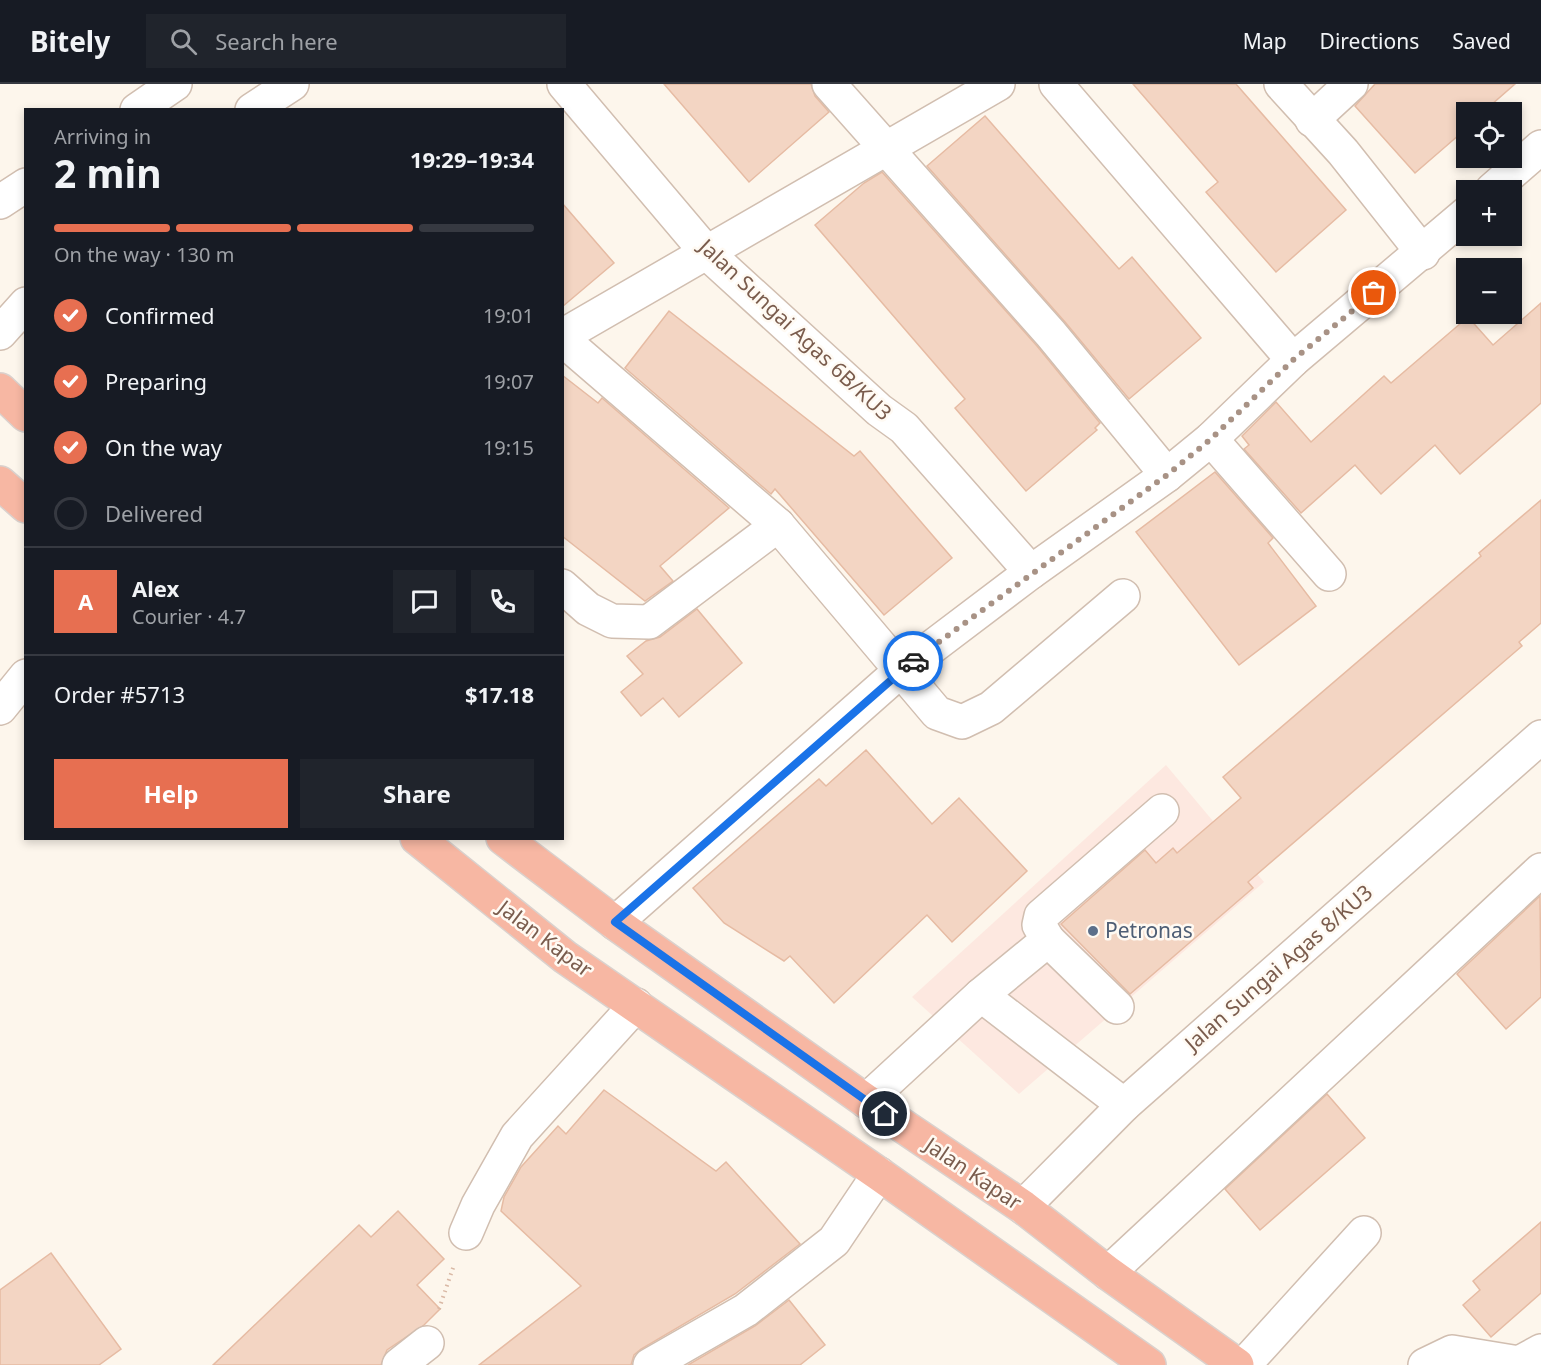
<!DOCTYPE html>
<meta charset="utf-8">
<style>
body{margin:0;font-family:"Noto Sans",sans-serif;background:#20242c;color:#f1f3f6;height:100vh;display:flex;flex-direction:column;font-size:22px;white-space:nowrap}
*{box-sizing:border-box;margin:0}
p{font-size:20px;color:#9ea1a6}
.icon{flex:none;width:33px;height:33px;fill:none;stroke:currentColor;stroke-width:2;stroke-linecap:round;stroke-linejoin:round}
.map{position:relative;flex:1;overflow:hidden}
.drawer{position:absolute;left:24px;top:24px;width:540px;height:732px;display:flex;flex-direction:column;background:#171b24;border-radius:0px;box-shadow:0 3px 9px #0003}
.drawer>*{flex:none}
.tools{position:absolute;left:1456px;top:18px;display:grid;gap:12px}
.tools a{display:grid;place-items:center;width:66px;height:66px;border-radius:0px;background:#171b24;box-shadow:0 3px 9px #0003;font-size:30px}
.pin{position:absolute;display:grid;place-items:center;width:51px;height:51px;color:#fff;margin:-26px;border:3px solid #fff;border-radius:50%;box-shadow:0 2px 6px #0007}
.courier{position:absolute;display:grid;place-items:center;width:60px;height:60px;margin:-30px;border:4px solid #1a73e8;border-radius:50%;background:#fff;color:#222;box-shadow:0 2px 8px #0007}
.summary em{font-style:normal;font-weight:700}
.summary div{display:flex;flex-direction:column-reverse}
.summary{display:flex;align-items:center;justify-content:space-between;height:102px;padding:0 30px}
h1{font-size:39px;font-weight:700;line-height:45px}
.bar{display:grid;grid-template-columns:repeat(4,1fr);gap:9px 6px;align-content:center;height:72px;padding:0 30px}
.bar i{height:8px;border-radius:4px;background:#363941}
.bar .active{background:#e76f51}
.bar p{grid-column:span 4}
.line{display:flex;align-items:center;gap:15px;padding:0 30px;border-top:2px solid #363941}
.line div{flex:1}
.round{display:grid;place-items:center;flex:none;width:63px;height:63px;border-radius:0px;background:#20242c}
ol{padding:0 30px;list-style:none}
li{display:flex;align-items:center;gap:18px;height:66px}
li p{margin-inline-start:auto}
li .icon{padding:6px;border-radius:50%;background:#e76f51;color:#fff;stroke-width:4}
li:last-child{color:#9ea1a6}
li i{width:33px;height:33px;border:3px solid #363941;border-radius:50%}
.cta{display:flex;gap:12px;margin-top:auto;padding:12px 30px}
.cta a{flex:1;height:69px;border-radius:0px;background:#e76f51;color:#fff;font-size:24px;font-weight:700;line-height:69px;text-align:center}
.cta a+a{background:#20242c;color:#f1f3f6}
header{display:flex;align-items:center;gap:36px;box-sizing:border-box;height:84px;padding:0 30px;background:#171b24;border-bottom:2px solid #363941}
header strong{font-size:28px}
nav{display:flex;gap:33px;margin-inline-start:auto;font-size:21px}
.search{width:420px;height:54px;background:#20242c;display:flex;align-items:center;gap:15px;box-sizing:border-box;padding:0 21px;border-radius:0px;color:#9ea1a6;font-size:22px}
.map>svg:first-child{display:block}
.commercial{fill:#fde8e0}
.building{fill:#f3d5c3;stroke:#e6bba3;stroke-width:1.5}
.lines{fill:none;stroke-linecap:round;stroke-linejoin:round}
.minor-casing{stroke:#d1beb0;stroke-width:36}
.highway-casing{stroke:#dad1cd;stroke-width:36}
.path{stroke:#d9b8a5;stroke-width:4;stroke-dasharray:1.5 4.5;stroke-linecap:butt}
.minor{stroke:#fff;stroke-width:33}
.highway{stroke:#f7b7a3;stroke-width:33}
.done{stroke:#a89285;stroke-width:6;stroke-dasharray:0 10.8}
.route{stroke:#1a73e8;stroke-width:8}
.service-dot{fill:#5c6f8a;stroke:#fffaf3;stroke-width:2}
.labels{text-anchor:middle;stroke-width:5;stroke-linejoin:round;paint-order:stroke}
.street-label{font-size:21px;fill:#7a5c4d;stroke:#fffaf3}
.service-label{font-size:21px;fill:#4e5e75;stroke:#fffaf3;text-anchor:start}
</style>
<header>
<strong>Bitely</strong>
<div class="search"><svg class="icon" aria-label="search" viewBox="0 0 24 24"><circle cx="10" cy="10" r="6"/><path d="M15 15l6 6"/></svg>Search here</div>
<nav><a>Map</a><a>Directions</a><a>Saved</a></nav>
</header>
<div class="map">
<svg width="1541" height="1281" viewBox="0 0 1541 1281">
<rect width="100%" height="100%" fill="#fdf6ec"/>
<path class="commercial" d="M1166 681 1264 798 1019 1010 912 913Z"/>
<g class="building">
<path d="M664 0H811L815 12 829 28 749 98Z"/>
<path d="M1133 0H1236L1346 126 1276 188 1206 108 1218 98Z"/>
<path d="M1375 0H1515L1483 28H1467V44L1415 89 1355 22Z"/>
<path d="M985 32 1119 185 1132 173 1201 254 1129 315 1065 238 927 82Z"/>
<path d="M882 88 1037 262 1100 339 1095 344 1097 346 1026 407 955 324 965 315 815 141 864 99Z"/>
<path d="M562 119 614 179 562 223Z"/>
<path d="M1541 219V319L1460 390 1435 361 1381 410 1355 381 1301 429 1244 365 1249 361 1242 352 1276 318 1311 358 1384 292 1391 299 1468 233 1493 261Z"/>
<path d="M669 227 854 372 860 367 952 474 884 531 775 405 771 410 625 284Z"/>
<path d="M562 291 598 319 602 314 729 424 660 482 673 497 645 517 562 452Z"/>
<path d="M1215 388 1273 454 1268 459 1316 522 1239 581 1136 448Z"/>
<path d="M1541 416V539L1519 558 1522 562 1248 798 1253 804 1130 910 1061 840 1145 766 1156 779 1173 764 1177 769 1241 714 1223 693 1481 472 1479 469Z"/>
<path d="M697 525 742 579 679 633 663 614 641 632 621 608 643 590 627 572 646 557 660 553Z"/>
<path d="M866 666 932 740 959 714 1027 787 952 858 927 831 834 919 790 872 784 877 724 839 693 804 819 695 826 702Z"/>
<path d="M1540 812 1541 913 1506 945 1457 890Z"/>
<path d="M604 1006 716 1087 726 1078 800 1160 735 1210 641 1265 634 1271 631 1281H479L581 1202 501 1127 504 1113 521 1083 558 1042 566 1050Z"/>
<path d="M1327 1010 1365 1054 1260 1146 1225 1105Z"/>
<path d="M398 1127 444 1175 417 1201 440 1225 424 1241 387 1266 381 1281H213L359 1141 371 1153Z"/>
<path d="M1541 1138V1209L1491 1253 1463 1221 1480 1206 1473 1197Z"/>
<path d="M51 1169 121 1265 99 1281H0V1206Z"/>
<path d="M789 1216 825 1261 800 1281H688L755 1242Z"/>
</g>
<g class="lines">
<g class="minor-casing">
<g id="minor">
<path d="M564 0 707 169 879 326 904 344 1031 488"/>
<path d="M829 0 1051 250 1167 391"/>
<path d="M1056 0 1293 276"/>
<path d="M1281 0 1343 68 1423 169"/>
<path d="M137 26 175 0"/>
<path d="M252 26 292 0"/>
<path d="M1312 36 1351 0"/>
<path d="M1492 106 1541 63"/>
<path d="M0 118 26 101"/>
<path d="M0 249 26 220"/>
<path d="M562 252 998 0"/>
<path d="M562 255 778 441 937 629 962 638 991 624 1123 512"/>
<path d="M1211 355 1329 490"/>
<path d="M562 502 588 525 612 537 649 538 778 441"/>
<path d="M0 624 26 592"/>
<path d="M615 839 899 588 1031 488 1167 391 1211 355 1293 276 1467 129"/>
<path d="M1048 856 1117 923"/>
<path d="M981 911 1124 1021"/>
<path d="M866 1017 981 911 1048 856 1039 841 1041 832 1162 727"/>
<path d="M1023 1123 1124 1021 1541 653"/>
<path d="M466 1149 478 1121 517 1052 636 921"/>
<path d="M1108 1189 1541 786"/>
<path d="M399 1281 427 1259"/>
<path d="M650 1281 746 1226 834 1157 879 1090"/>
<path d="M1244 1281 1364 1149"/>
<path d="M1425 1281 1452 1268 1519 1279 1541 1267"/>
</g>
</g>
<g class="highway-casing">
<g id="highway">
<path d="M0 306 26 331"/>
<path d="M0 399 26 422"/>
<path d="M417 754 565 873 879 1090 1149 1281"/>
<path d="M503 754 615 839 866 1017 1023 1123 1108 1189 1237 1281"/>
</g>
</g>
<path class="path" d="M439 1225 454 1181"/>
<use href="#minor" class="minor"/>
<use href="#highway" class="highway"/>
</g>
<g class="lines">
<path class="done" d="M913 577 1167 391 1211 355 1293 276 1374 209"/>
<path class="route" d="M885 1030 615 838 913 577"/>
</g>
<circle class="service-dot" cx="1093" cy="847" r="6"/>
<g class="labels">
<g class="street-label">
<text transform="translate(795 246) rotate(43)" y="7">Jalan Sungai Agas 6B/KU3</text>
<text transform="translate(545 855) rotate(37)" y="7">Jalan Kapar</text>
<text transform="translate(1279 884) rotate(-41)" y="7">Jalan Sungai Agas 8/KU3</text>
<text transform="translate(973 1090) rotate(34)" y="7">Jalan Kapar</text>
</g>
<g class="service-label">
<text x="1105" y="854">Petronas</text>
</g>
</g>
</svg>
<div class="tools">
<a><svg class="icon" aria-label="locate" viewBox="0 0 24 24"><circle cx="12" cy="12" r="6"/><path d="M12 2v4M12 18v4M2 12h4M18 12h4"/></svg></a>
<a>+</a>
<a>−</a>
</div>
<div class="pin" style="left:1374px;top:209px;background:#ea580c"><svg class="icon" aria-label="bag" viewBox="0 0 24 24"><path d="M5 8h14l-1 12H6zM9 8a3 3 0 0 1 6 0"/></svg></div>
<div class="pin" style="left:885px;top:1030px;background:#1f2937"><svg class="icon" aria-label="home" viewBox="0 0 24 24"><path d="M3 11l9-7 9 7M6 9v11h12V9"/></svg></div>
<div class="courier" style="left:913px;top:577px"><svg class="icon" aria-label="car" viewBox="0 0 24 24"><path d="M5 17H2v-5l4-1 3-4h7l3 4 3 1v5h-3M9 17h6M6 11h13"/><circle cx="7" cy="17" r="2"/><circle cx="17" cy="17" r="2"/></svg></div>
<section class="drawer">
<div class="summary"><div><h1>2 min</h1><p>Arriving in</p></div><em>19:29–19:34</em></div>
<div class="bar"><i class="active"></i><i class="active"></i><i class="active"></i><i></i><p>On the way · 130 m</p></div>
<ol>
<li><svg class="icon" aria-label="check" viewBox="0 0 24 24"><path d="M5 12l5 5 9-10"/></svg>Confirmed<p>19:01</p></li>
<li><svg class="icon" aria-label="check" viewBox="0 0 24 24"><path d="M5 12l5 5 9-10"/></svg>Preparing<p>19:07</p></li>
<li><svg class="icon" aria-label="check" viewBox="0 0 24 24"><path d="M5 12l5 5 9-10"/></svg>On the way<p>19:15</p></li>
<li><i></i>Delivered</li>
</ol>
<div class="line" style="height:108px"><b class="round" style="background:#e76f51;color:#fff">A</b><div><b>Alex</b><p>Courier · 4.7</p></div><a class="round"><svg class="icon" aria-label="chat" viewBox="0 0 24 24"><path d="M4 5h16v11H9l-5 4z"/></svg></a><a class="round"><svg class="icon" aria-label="phone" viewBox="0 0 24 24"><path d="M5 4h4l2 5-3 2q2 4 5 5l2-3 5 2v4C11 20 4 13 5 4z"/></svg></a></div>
<div class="line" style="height:78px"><div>Order #5713</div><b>$17.18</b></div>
<div class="cta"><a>Help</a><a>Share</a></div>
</section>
</div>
